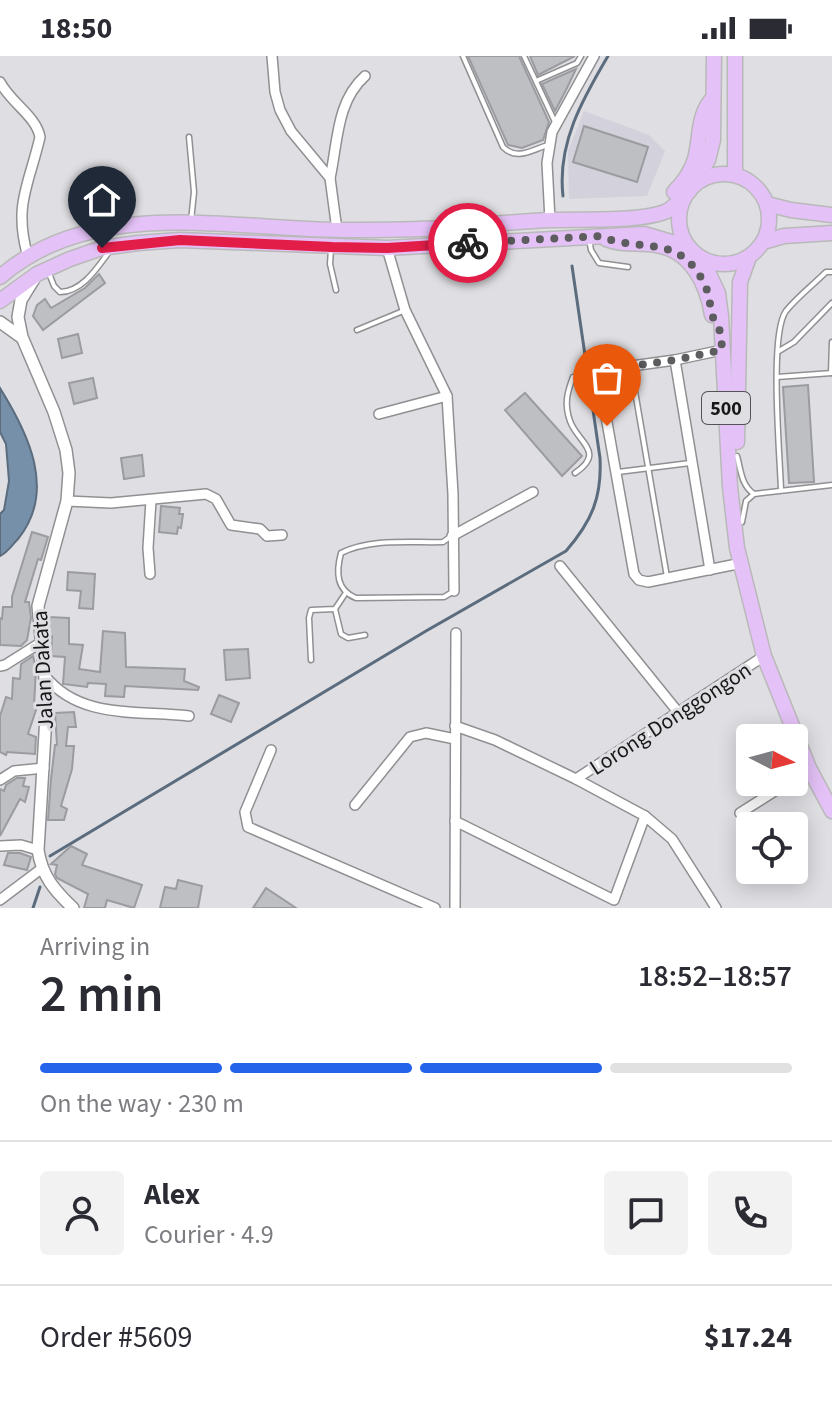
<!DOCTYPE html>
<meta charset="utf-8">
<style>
body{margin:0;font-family:"Source Sans 3",sans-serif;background:#f2f2f3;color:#2b2b33;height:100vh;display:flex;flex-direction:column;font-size:30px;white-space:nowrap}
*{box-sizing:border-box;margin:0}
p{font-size:26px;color:#7c7c81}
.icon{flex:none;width:44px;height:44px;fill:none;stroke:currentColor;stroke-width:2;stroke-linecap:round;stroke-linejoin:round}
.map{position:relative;height:852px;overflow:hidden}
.drawer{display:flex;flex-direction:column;background:#fff;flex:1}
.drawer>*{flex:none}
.needle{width:52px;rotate:96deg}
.tools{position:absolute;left:736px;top:668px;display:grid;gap:16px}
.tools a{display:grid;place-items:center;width:72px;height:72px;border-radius:8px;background:#fff;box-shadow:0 4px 20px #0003;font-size:40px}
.pin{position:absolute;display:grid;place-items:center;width:68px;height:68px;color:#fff;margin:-82px -34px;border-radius:50% 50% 50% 0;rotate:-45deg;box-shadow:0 0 8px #0007}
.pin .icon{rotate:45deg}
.courier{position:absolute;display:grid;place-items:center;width:80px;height:80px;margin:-40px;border:6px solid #e11d48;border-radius:50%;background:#fff;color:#222;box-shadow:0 2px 10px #0007}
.overview em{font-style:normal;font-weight:600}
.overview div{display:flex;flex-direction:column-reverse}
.overview{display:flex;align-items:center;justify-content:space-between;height:136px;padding:0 40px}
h1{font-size:52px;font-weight:600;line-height:60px}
.bar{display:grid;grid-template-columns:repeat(4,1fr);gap:12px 8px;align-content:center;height:96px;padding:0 40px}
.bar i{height:10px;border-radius:6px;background:#e1e1e2}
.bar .active{background:#2563eb}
.bar p{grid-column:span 4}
.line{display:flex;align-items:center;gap:20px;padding:0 40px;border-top:2px solid #e1e1e2}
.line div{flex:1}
.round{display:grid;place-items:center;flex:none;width:84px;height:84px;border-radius:8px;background:#f2f2f3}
.status{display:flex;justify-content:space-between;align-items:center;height:56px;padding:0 40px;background:#fff;direction:ltr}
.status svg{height:22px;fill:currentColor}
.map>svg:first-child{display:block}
.built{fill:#d2d1dc}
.water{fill:#7790a9;stroke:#5a6c7e;stroke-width:2}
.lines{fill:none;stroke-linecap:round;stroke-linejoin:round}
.stream{stroke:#5a6c7e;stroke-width:3}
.building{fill:#bebfc3;stroke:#9a9ca0;stroke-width:2}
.service-casing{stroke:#909093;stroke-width:7}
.minor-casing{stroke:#909093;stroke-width:12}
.tertiary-casing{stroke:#909093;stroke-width:14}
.primary-casing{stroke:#b9b9ba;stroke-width:17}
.service{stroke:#fff;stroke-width:4}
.minor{stroke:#fff;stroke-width:9}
.tertiary{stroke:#fff;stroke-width:11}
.primary{stroke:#e4c2f7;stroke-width:14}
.done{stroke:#5d5d5f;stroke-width:8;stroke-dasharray:0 14.4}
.route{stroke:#e11d48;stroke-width:10}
.labels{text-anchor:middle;stroke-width:6;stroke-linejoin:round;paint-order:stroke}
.shield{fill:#dfdee2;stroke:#535355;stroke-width:2}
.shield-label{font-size:20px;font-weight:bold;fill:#171718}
.street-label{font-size:22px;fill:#171718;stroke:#dfdee2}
</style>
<div class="status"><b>18:50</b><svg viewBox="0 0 49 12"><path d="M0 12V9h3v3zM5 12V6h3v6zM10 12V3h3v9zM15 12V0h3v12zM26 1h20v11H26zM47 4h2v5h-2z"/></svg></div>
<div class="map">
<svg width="832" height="852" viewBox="0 0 832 852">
<rect width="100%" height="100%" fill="#dfdee2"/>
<path class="built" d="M584 55 649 79 665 95 647 140 569 143 568 95Z"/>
<path class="water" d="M0 332C28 377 57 435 18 483 12 489 8 496 0 500V458L4 454 9 425 6 388 0 376Z"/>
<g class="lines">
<g class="stream">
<path d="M563 140C557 88 582 44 608 0"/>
<path d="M50 800 426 575 566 495C592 465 602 441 600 402L572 210"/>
<path d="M33 852 40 831"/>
</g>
</g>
<g class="building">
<path d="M468 0H519L549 66 543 84 522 92 508 89Z"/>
<path d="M530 0H575L538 19Z"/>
<path d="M576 13 566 34 555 55 542 28Z"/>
<path d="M584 70 648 91 637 126 573 106Z"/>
<path d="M99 218 105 227 43 274 33 260 37 249 45 243 51 252 85 232Z"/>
<path d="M78 278 82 297 62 302 58 283Z"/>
<path d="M93 322 97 342 74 348 69 327Z"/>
<path d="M808 329 814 426 789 427 783 331Z"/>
<path d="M525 337 582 400 562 420 505 354Z"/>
<path d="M142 399 144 420 124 423 121 402Z"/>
<path d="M161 450 180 452 179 458H183L181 472 178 471 177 478 159 476Z"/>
<path d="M32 476 48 481 41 504 38 503 25 546H29L31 562 27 584 21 590 0 589V562L2 563 3 551H12V541Z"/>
<path d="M68 516 95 518 93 553 79 552 81 535 67 534Z"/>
<path d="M48 561 69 562V588L83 589 79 613 100 616 103 575 125 577 126 611 185 613 184 625 199 631 198 634 125 630 124 641 105 640 106 628 88 627 87 631 63 628 65 601 51 600 52 580H49Z"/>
<path d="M248 593 250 622 226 624 224 594Z"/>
<path d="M33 600 36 613 34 650 37 651 28 678 36 681 35 698 7 696 6 699 0 696V660L6 641 12 643 13 622 20 623 21 608Z"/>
<path d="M219 639 239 647 231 666 211 658Z"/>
<path d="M74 656 76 671H68L66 690H74L72 713 61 750 67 753 64 764H48L51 723 55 689H57L55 657Z"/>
<path d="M17 722H25L23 730 29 731 25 746 20 743 0 780V733L4 735 6 729Z"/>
<path d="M71 790 87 798 82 809 142 829 134 852 107 844 105 852H84L88 838 57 822 55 818 57 809 51 808Z"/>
<path d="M8 797H20L31 801 27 814 4 809Z"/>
<path d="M178 824 202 830 198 852H160L165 831 176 833Z"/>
<path d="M266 832 296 852H253Z"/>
</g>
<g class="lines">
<g class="service-casing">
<g id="service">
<path d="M463 0 503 91C517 105 531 94 548 89"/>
<path d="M524 0 555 66"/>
<path d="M536 25 577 7 581 0"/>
<path d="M189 81 194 136 191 165"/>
<path d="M589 183 591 194 599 207 628 211"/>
<path d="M331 193 330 208 336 234"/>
<path d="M48 215 54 230 60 236C82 236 97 212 109 196"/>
<path d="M357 274 403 255"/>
<path d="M779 295 794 286 832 247"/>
<path d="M631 312 667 521"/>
<path d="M831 317 832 286"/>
<path d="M777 321 832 317"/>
<path d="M737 400C741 414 741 429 754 438"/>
<path d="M618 416 690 407"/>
<path d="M575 417C606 396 578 387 570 365 564 348 567 337 573 321L599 318"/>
<path d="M781 434C780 401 769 278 786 255 797 241 813 229 826 216H832"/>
<path d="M742 466 746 445 754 438 832 429"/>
<path d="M450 481 443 486C410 487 372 482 341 497 336 516 336 534 356 542L444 541 454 535"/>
<path d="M335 553 341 578 348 582 365 579"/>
<path d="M311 604 309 562 311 554 335 553 345 538"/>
</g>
</g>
<g class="minor-casing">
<g id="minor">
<path d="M272 0 275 36 280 54 291 75 330 122 337 174"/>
<path d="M0 26C11 47 36 60 40 81 29 129 13 149 28 201"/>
<path d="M330 122C338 86 336 46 365 20"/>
<path d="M550 164 547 107 552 76 594 0"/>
<path d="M387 192 405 254 447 340 453 438 454 535"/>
<path d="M722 294 675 304 617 312 599 318 600 327 634 518 639 524 648 526 742 507"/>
<path d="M675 304 710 514"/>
<path d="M379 358 447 340"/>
<path d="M67 445 111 447 206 438 216 443 231 469 260 473 267 480 282 479"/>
<path d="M452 480 533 436"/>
<path d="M560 510 678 656"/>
<path d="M150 518 148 492 151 444"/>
<path d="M0 610 5 609 40 587"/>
<path d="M45 620C80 664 139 654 189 660"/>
<path d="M271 694 245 756 248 771 435 852"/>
<path d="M794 722 809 712"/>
<path d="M576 723 764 600"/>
<path d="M0 724 14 715 44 712"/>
<path d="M355 749 410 681 426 677 455 683"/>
<path d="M740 757 789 726"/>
<path d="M645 760 672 783 716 852"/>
<path d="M455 765 614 844 645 760 576 723 495 684 455 670"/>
<path d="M0 790 21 789 38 794"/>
<path d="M0 844 41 813"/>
<path d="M455 852 456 577"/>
</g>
</g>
<g class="tertiary-casing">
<g id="tertiary">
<path d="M34 223 21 244 18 261 22 281 54 356 66 394 69 417 67 445 38 550 47 644 38 794C42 820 54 834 73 852"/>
<path d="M0 266 21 281"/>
</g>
</g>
<g class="primary-casing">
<g id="primary">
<circle cx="724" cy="163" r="45"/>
<path d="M735 119V0"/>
<path d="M695 126 708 104 713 84 714 0"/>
<path d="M674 136C683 127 691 116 695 103 701 81 697 59 713 42"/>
<path d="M767 148 791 154 832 159"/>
<path d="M606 183C624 190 638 186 656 189 691 194 707 228 712 259"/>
<path d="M763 186 784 180 832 177"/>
<path d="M702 203 718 237 721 260 730 431 737 492 764 600 809 712 832 755"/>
<path d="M0 221C93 140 228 173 340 174 374 174 409 174 443 172 479 170 516 165 552 164 581 163 643 166 667 155 675 151 682 141 689 135"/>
<path d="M0 245 37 218 70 203 102 192 138 187 180 184 387 192 644 178 688 191"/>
<path d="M737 386 740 226 749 201"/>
</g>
</g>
<use href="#service" class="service"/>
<use href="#minor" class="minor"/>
<use href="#tertiary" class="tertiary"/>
<use href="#primary" class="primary"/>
</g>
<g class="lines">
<path class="done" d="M468 187 600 180C643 198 679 176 705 229 712 245 709 263 721 276L722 294 675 304 617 312 599 318 607 370"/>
<path class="route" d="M102 192 180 184 332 191 387 192 468 187"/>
</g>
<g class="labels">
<rect class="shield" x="702" y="336" width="48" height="32" rx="6"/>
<g class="shield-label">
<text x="726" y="359">500</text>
</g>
<g class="street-label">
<text transform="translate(42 614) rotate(-93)" y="8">Jalan Dakata</text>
<text transform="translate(670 662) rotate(-33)" y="8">Lorong Donggongon</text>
</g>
</g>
</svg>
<div class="tools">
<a><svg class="needle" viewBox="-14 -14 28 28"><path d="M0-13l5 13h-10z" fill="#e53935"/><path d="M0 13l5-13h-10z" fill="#7c7c81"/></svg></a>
<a><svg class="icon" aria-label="locate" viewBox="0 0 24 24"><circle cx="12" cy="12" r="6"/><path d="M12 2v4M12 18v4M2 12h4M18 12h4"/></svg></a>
</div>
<div class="pin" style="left:607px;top:370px;background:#ea580c"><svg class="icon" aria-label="bag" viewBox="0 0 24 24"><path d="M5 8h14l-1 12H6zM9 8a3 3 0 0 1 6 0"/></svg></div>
<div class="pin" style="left:102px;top:192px;background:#1f2937"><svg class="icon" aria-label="home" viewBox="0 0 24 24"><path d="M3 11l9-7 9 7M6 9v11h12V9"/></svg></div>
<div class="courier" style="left:468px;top:187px"><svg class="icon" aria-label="bike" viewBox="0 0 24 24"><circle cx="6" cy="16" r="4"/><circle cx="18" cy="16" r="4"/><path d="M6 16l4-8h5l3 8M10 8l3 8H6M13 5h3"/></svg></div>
</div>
<section class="drawer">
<div class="overview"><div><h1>2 min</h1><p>Arriving in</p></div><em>18:52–18:57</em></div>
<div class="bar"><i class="active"></i><i class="active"></i><i class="active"></i><i></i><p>On the way · 230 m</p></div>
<div class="line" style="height:144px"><a class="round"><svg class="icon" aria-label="person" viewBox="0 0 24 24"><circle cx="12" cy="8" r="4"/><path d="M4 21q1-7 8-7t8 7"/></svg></a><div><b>Alex</b><p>Courier · 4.9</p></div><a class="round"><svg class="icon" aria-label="chat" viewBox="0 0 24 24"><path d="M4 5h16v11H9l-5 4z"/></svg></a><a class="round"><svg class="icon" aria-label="phone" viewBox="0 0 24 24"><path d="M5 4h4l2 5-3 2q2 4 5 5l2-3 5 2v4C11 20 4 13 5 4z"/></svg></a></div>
<div class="line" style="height:104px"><div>Order #5609</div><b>$17.24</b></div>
</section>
